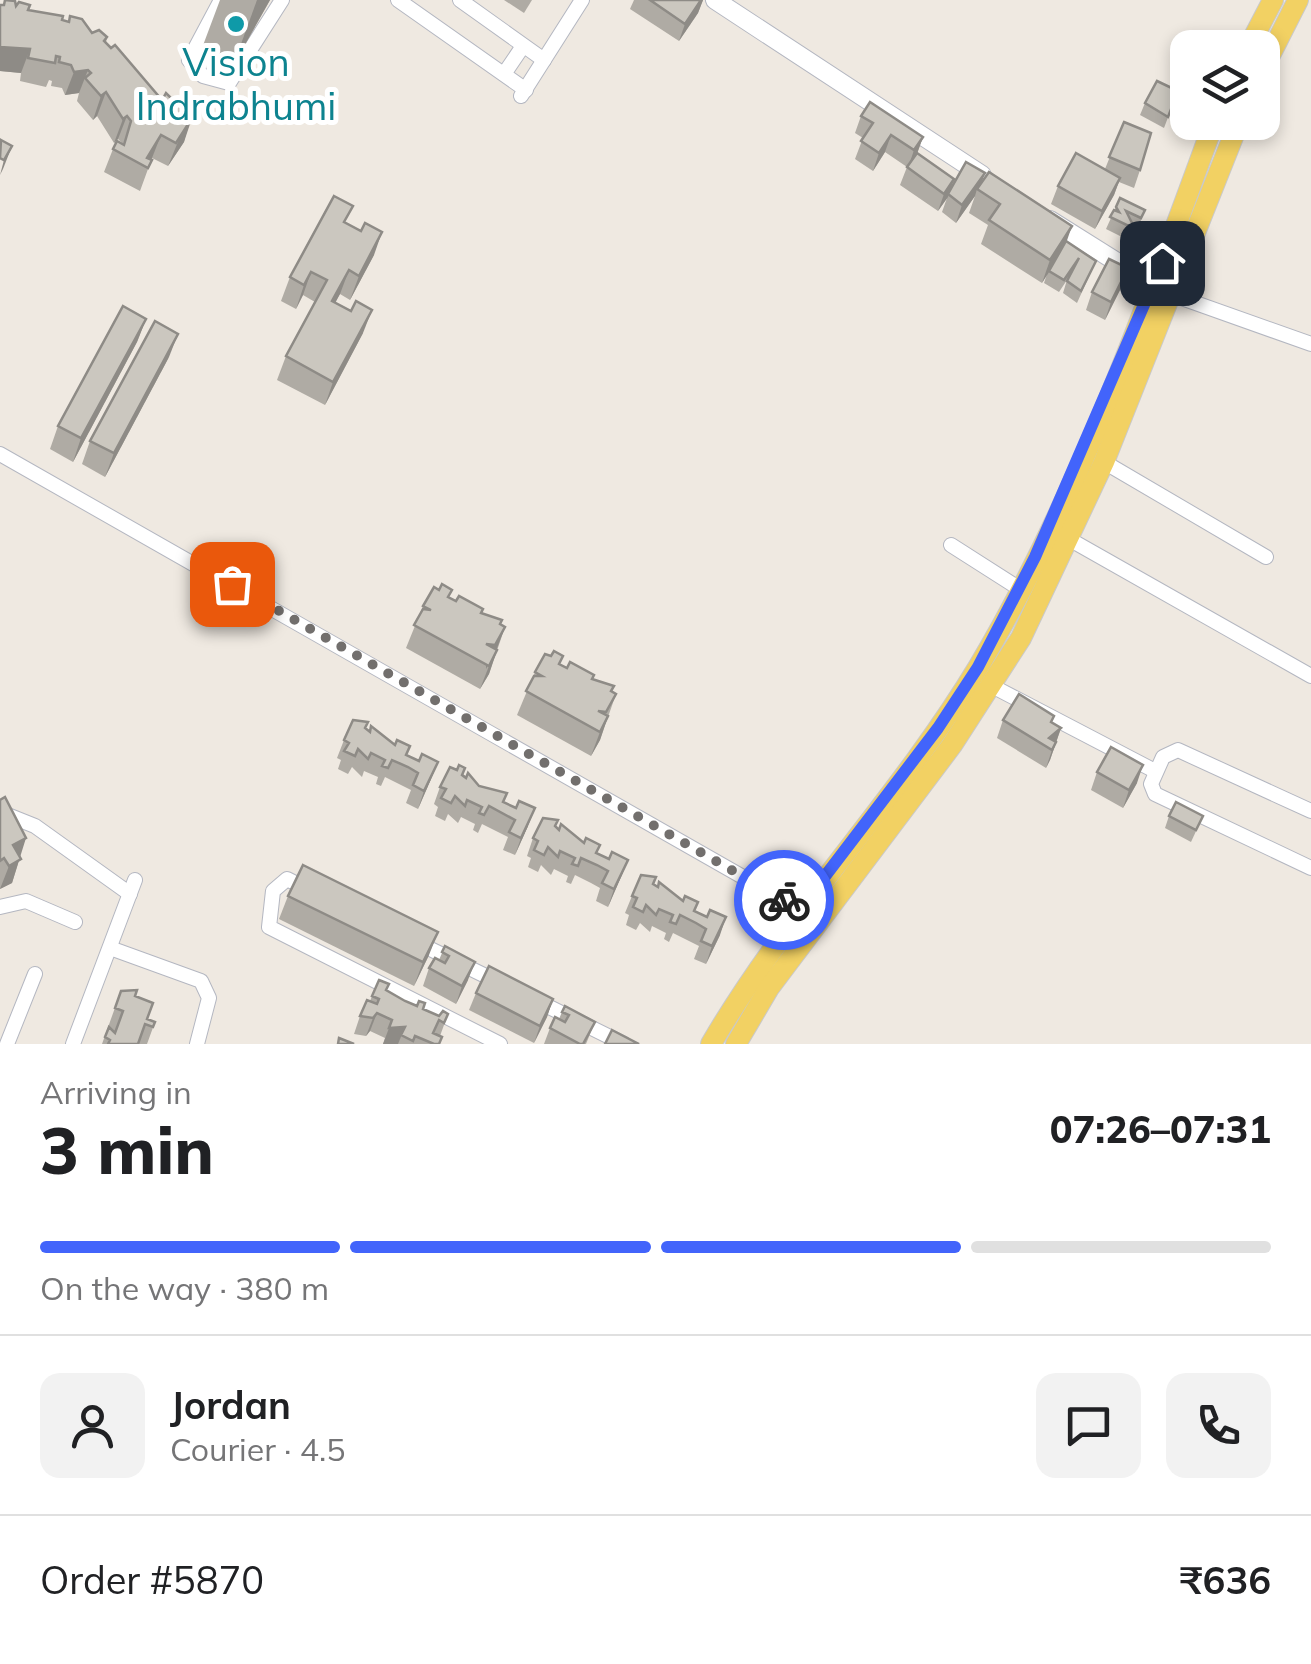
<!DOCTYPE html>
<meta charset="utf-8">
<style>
body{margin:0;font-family:Mulish,sans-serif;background:#f2f2f2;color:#202124;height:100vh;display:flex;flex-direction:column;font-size:38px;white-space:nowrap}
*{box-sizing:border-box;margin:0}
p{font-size:32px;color:#757577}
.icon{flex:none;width:55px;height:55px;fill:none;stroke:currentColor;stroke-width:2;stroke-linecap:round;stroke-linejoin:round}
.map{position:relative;height:1044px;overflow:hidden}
.drawer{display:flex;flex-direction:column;background:#fff;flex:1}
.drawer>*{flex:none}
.buttons{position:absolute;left:1170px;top:30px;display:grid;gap:20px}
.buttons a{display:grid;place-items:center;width:110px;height:110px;border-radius:20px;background:#fff;box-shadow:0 5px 15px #0003;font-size:50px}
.pin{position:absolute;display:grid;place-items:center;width:85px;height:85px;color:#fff;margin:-42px;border-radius:20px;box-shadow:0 5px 15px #0006}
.courier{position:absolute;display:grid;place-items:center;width:100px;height:100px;margin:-50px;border:8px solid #4264fb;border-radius:50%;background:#fff;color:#222;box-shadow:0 2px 12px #0007}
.summary em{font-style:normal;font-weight:800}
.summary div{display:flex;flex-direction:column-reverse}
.summary{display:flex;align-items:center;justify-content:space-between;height:170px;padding:0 40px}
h1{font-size:65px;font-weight:800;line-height:75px}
.bar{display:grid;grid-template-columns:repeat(4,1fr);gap:15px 10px;align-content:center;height:120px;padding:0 40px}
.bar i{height:12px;border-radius:8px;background:#e0e0e0}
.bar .selected{background:#4264fb}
.bar p{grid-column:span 4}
.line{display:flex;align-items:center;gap:25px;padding:0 40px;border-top:2px solid #e0e0e0}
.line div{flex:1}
.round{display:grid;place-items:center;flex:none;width:105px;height:105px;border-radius:20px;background:#f2f2f2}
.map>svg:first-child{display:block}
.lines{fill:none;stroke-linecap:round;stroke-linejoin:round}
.minor-casing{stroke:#b4b7c1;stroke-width:16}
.tertiary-casing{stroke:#b4b7c1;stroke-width:20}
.primary-casing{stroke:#c9c9c9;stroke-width:22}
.minor{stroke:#fff;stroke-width:14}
.tertiary{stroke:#fff;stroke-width:18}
.primary{stroke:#f2d163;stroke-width:20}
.wall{fill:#afaba4}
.shaded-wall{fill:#8e8b86}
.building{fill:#cbc7bf;stroke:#8e8b86;stroke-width:2.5}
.done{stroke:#726f6d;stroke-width:10;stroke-dasharray:0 18}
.route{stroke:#4264fb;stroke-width:12}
.culture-dot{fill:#0f9aa8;stroke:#fff;stroke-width:4}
.labels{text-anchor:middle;stroke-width:10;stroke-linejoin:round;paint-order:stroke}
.culture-label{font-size:38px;fill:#0d838f;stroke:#fff}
</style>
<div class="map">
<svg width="1311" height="1044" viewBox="0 0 1311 1044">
<rect width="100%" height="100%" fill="#efe9e1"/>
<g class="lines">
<g class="minor-casing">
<g id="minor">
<path d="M221 0 189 60 203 76 229 83 282 0"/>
<path d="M398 0 526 90"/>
<path d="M460 0 544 60"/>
<path d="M504 74 523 46"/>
<path d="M521 96 582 0"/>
<path d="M1173 295 1311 344"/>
<path d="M0 454 808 914"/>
<path d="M1104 462 1266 557"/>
<path d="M1069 539 1311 676"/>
<path d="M951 545 1020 589"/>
<path d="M992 686 1155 771"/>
<path d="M1311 811 1178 750 1163 757 1151 784 1155 794 1311 868"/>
<path d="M0 812 35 826 130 894"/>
<path d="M309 890 287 879 273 891 269 927 500 1044"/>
<path d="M0 907 26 901 75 922"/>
<path d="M418 943 498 982"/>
<path d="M110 948 201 981 209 998 197 1044"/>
<path d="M535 1000 624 1044"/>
<path d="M7 1044 35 974"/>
<path d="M73 1044 135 880"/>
</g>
</g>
<g class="tertiary-casing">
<g id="tertiary">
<path d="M715 0 982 175"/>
<path d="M1050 220 1163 291"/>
</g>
</g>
<g class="primary-casing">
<g id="primary">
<path d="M1248 48 1273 0"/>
<path d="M1262 71 1298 0"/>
<path d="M711 1044C789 910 899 799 979 666 1077 501 1148 303 1214 122"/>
<path d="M736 1044 769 988 952 745 1021 638 1104 462 1239 122"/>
</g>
</g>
<use href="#minor" class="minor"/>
<use href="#tertiary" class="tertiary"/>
<use href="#primary" class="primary"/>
</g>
<g class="wall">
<path d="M220 0H270L233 66 202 48Z"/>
<path d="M504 0H532L524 13Z"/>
<path d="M634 0H703L698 13 679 41 630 9Z"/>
<path d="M0 5 16 6 28 10 62 20 107 37 106 43 162 100 184 111 192 108 184 142 168 166 152 158 140 191 104 172 113 149 123 144 118 139 114 143 97 116 93 120 77 101 79 93 65 95 62 88 51 86 52 81 49 80 46 87 20 81 21 73 0 71Z"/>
<path d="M1178 91 1164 128 1140 115 1145 103Z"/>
<path d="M861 116 923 137 917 153 954 179 949 193 982 183 1096 261 1077 303 1063 293 1067 280 1059 292 1044 283 1047 274 1042 283 981 244 988 225 969 213 975 196 956 223 942 212 947 198 938 211 900 185 907 167 885 152 873 171 855 159 863 138 855 133Z"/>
<path d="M1124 122 1140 170 1134 188 1119 182 1114 195 1095 229 1051 204 1058 186 1105 169Z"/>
<path d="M1120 198 1145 210 1137 230 1135 229 1130 241 1106 229Z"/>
<path d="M346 223 374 255 350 300 340 294 335 302 363 333 325 405 277 380 286 356 315 302 303 295 296 309 281 301 290 277Z"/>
<path d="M1122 286 1105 320 1086 310 1092 292Z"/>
<path d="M146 319 137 342 73 462 50 449 58 426Z"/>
<path d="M169 357 105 477 82 464 90 441Z"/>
<path d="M449 598 481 613 505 627 489 674 480 689 406 648 423 606Z"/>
<path d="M560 664 593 680 616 694 600 740 591 756 517 715 535 672Z"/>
<path d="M1003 720 1061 728 1050 760 1046 768 997 738Z"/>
<path d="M366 728 407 755 431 779 418 809 406 803 411 790 385 777 381 786 376 784 378 777 364 771 362 777 352 767 348 774 338 769 341 760 337 758 344 740Z"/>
<path d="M457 770 504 802 528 826 515 855 503 850 508 837 482 824 478 833 473 830 475 824 461 817 458 823 448 814 445 821 435 816 438 807 434 804 440 787Z"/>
<path d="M1097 772 1137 783 1123 808 1091 790Z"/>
<path d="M0 800 20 857 12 883 0 889Z"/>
<path d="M1169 816H1203L1191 842 1165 828Z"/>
<path d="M555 827 597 853 609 859 628 860 608 907 596 901 600 888 591 883 575 875 571 884 566 882 568 876 554 869 551 875 541 865 538 872 528 867 531 858 527 856 533 838Z"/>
<path d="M654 884 695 911 720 935 706 964 694 959 699 946 673 933 669 942 664 939 666 933 652 926 650 932 640 923 636 930 626 925 629 915 625 913 632 896Z"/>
<path d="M288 896 429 955 414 986 279 919Z"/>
<path d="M445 946 468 980 456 1004 423 986 429 968 439 960Z"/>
<path d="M379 980 386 991 405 1001 439 1016 448 1014 440 1036 439 1044H383L385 1038 370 1031 366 1036 354 1034 360 1016 370 1001Z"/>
<path d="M121 991 135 996 147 1019 155 1022 147 1044H102Z"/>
<path d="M476 993 553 999 547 1017 534 1043 469 1010Z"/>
<path d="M562 1012 595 1022 586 1044H544L550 1028 559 1019Z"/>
</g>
<g class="shaded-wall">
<path d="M257 0H270L233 66Z"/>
<path d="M701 0H703L698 13 679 41 685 24Z"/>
<path d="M0 47 30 49 21 73 0 71Z"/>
<path d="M88 70 79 93 65 95 74 72Z"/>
<path d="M106 92 97 116 93 120 101 96Z"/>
<path d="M192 108 183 132 192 118 184 142 168 166Z"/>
<path d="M127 116 118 139 114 143 123 119Z"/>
<path d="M161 135 152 158 147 167V158Z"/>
<path d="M891 135 885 152 873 171 879 153Z"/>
<path d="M923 137 917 154 908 168 914 150Z"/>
<path d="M12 146 3 169 0 175 4 160Z"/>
<path d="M985 173 979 190 977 189 975 196 956 223 962 205Z"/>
<path d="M1120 178 1114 195 1095 229 1102 211Z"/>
<path d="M954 179 948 197 938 211 944 194Z"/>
<path d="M1072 226 1064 249 1042 283 1050 260Z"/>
<path d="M382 232 374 255 350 300 359 276Z"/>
<path d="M1128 268 1122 286 1105 320 1111 302Z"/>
<path d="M349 270 340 294 324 324 332 301Z"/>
<path d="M311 272 303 295 296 309 304 285Z"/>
<path d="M372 310 363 333 325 405 333 382Z"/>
<path d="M146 319 137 342 73 462 81 438Z"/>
<path d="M178 334 169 357 105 477 114 453Z"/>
<path d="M505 627 496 651 486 669V644L493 645Z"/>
<path d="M497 650 489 674 480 689 489 666Z"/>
<path d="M608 716 600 740 591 756 600 732Z"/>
<path d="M1061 728 1050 760 1046 768 1052 750 1049 738Z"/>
<path d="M438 762 431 779 418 809 424 791Z"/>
<path d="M1143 765 1137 783 1123 808 1129 790Z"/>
<path d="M535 808 528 826 515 855 521 838Z"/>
<path d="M26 838 12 883 0 889 9 866 13 845Z"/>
<path d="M628 860 621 877 608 907 614 889Z"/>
<path d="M726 917 720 935 706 964 712 946Z"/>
<path d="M438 932 429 955 414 986 423 962Z"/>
<path d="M475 962 468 980 456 1004 462 986Z"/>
<path d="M553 999 547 1017 534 1043 540 1026Z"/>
<path d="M377 1013 370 1031 366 1036 373 1018Z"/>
<path d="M405 1027 398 1044H383L389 1028Z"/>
</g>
<g class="building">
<path d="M5 0 15 1 16 6 19 2 30 5 28 10 63 16 62 20 69 22 70 16 82 19 92 33 99 30 107 37 104 41 111 48 115 45 162 100 166 93 184 111 187 105 192 108 188 116 192 118 176 143 161 135 147 158 152 160 148 168 113 149 117 141 124 145 131 121 127 116 123 119 106 92 101 96 85 78 91 73 88 70 74 72 71 65 59 62 60 57 56 56 55 63 28 58 30 49 0 47V5H4Z"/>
<path d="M650 0H701L685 24Z"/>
<path d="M1157 81 1178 91 1168 117 1145 103Z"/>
<path d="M870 102 923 137 914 150 891 135 879 153 861 141 873 123 861 116Z"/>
<path d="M1124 122 1151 133 1140 170 1109 157Z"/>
<path d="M1 140 12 146 4 160 0 158Z"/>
<path d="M917 153 954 179 944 194 907 167Z"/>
<path d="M1076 153 1120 178 1102 211 1058 186Z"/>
<path d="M966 162 985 173 962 205 948 194Z"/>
<path d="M989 172 1072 226 1050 260 989 220 1000 204 977 189Z"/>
<path d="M334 196 353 206 344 222 361 231 365 223 382 232 359 276 349 270 332 301 351 311 356 301 372 310 333 382 286 356 327 280 311 272 304 285 290 277Z"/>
<path d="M1120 198 1145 210 1141 218 1126 211 1135 229 1110 217 1114 210 1119 212 1116 207Z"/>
<path d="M1066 241 1096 261 1081 291 1067 281 1079 258 1064 280 1049 271Z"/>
<path d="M1109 259 1128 268 1111 302 1092 292Z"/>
<path d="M123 306 146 319 81 438 58 426Z"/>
<path d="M155 321 178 334 114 453 90 441Z"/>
<path d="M442 584 452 590 448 597 456 601 459 596 483 609 481 613 502 620 500 624 505 627 495 645 486 644 497 650 489 666 414 625 423 609 431 610 423 606 434 587 439 590Z"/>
<path d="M554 651 563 656 559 664 567 668 570 662 594 675 592 679 614 686 611 691 616 694 606 712 598 711 608 716 600 732 526 691 534 676H542L535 672 545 654 551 656Z"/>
<path d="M1019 694 1054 716 1051 722 1061 728 1049 738 1056 742 1052 750 1003 720Z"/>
<path d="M353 720 368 722 365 728 370 732 371 726 395 745 397 740 410 746 406 755 419 761 422 754 438 762 424 791 413 785 418 773 408 767 392 760 388 768 382 766 385 760 371 753 368 759 358 749 355 756 344 751 349 743 344 740Z"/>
<path d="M1111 747 1143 765 1129 790 1097 772Z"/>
<path d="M459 765 465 768 462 775 466 778 468 773 479 786 507 793 503 802 516 808 519 801 535 808 521 838 509 832 515 820 489 806 484 815 479 813 482 807 467 800 465 806 455 796 451 803 441 798 446 789 440 787 450 767 457 770Z"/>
<path d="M5 797 26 838 13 845 21 859 9 866 4 858 0 861V800Z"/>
<path d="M1176 802 1203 816 1196 830 1169 816Z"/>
<path d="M543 818 558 820 555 826 559 830 561 824 584 843 586 838 600 845 596 853 609 859 612 852 628 860 614 889 602 883 608 871 597 865 581 858 578 866 572 864 575 858 560 851 558 857 548 847 544 855 534 850 538 841 533 838Z"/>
<path d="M303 865 438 932 423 962 288 896Z"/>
<path d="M641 875 656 877 653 884 658 887 659 882 683 901 685 896 698 902 694 911 707 917 710 910 726 917 712 946 701 941 706 929 696 923 680 915 676 924 670 922 673 915 659 909 656 915 646 905 643 912 633 907 637 898 632 896Z"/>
<path d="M445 946 475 962 462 986 429 968 435 958 445 963 449 956 442 952Z"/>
<path d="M489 966 553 999 540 1026 476 993Z"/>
<path d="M379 980 389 984 386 990 405 1001 417 1006 419 1001 425 1003 423 1009 439 1016 443 1011 448 1014 444 1023 439 1020 433 1033 442 1037 439 1044H434L415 1036 413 1041 401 1035 405 1027 389 1028 392 1020 377 1013 373 1018 360 1016 367 1000 377 1004 379 999 372 996Z"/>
<path d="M137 990 135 996 153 1003 147 1019 155 1022 153 1027 145 1024 138 1044H108L110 1040 105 1037 109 1027 115 1033 123 1011 115 1008 121 991Z"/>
<path d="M565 1006 595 1022 583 1044H580L550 1028 555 1017 565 1022 569 1015 562 1012Z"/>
<path d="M612 1030 639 1044H605Z"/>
<path d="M339 1038 354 1044H338Z"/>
</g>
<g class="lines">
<path class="done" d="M232 584 784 900"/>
<path class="route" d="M784 900 800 909 938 728 978 667 1035 557 1162 263"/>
</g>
<circle class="culture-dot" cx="236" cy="24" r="10"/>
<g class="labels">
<g class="culture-label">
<text x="236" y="76">Vision<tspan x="236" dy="44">Indrabhumi</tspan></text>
</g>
</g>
</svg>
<div class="buttons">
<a><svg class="icon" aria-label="layers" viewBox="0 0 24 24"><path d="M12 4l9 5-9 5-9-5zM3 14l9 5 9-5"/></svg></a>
</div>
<div class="pin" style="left:232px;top:584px;background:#ea580c"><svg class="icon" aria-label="bag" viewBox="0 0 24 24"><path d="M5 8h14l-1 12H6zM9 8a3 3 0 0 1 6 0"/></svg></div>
<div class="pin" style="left:1162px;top:263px;background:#1f2937"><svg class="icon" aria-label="home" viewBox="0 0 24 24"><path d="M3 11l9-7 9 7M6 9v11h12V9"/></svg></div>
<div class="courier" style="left:784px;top:900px"><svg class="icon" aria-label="bike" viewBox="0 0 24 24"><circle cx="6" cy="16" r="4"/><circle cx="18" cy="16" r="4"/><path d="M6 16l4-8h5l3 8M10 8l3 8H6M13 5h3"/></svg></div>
</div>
<section class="drawer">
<div class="summary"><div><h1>3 min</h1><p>Arriving in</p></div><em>07:26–07:31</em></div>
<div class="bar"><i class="selected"></i><i class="selected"></i><i class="selected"></i><i></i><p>On the way · 380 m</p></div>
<div class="line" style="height:180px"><a class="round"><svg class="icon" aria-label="person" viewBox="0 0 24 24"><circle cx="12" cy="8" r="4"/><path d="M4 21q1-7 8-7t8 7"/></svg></a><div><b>Jordan</b><p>Courier · 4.5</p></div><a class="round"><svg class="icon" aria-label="chat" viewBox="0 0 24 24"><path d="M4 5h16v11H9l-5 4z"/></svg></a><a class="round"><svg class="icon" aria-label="phone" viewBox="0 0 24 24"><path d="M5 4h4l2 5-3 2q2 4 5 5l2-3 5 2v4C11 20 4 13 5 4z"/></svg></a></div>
<div class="line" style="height:130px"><div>Order #5870</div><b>₹636</b></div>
</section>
